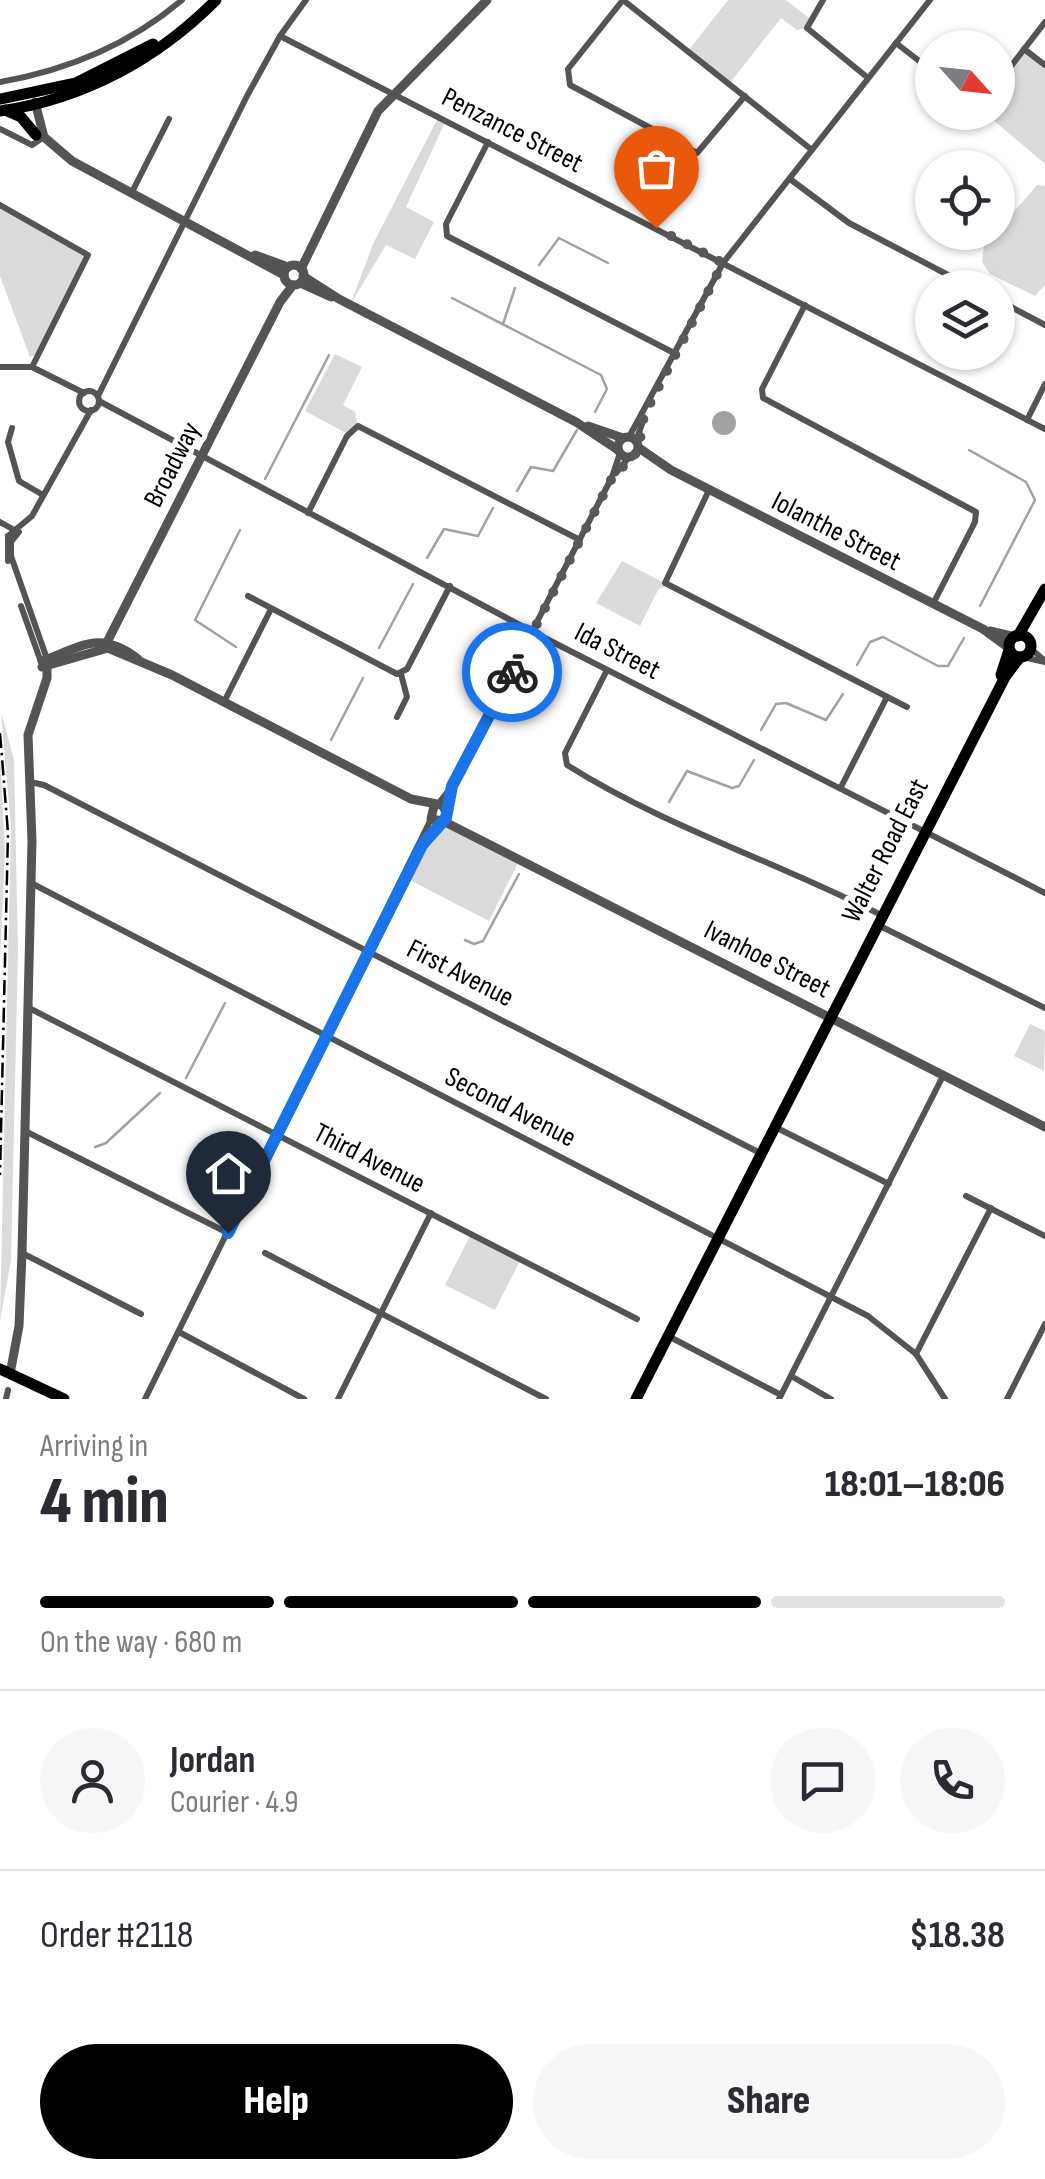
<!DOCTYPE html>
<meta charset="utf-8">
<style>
body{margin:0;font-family:"Sofia Sans Condensed",sans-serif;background:#f7f7f7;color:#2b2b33;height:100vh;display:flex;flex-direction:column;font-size:38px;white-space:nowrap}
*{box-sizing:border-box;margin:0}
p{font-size:32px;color:#7c7c81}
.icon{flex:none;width:55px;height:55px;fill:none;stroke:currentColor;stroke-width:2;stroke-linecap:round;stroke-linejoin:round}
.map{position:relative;height:1399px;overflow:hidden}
.drawer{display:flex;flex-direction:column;background:#fff;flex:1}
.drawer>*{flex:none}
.needle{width:65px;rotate:117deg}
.buttons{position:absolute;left:915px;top:30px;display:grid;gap:20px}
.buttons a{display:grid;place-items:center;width:100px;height:100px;border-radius:50%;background:#fff;box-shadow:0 2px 8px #0004;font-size:50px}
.pin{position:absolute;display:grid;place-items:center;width:85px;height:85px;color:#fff;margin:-102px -42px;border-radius:50% 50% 50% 0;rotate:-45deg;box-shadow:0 0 10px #0007}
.pin .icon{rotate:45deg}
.courier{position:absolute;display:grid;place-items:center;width:100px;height:100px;margin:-50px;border:8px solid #1a73e8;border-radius:50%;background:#fff;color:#222;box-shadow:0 2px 12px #0007}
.headline em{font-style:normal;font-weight:800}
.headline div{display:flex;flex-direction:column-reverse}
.headline{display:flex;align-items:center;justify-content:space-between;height:170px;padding:0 40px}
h1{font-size:65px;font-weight:800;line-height:75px}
.bar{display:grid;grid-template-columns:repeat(4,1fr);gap:15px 10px;align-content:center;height:120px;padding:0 40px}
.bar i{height:12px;border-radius:8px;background:#e1e1e2}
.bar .active{background:#000}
.bar p{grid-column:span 4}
.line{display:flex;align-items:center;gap:25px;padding:0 40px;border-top:2px solid #e1e1e2}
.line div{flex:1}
.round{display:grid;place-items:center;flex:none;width:105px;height:105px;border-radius:52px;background:#f7f7f7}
.primary-button{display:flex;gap:20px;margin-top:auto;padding:20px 40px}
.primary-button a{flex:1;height:115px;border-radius:60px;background:#000;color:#fff;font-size:40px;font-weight:800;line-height:115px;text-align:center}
.primary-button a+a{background:#f7f7f7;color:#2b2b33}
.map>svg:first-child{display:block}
.green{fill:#dbdbdb}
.water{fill:#a2a2a2}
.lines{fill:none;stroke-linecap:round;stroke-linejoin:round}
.stream{stroke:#a2a2a2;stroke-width:2.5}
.minor{stroke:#545454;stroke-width:6}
.tertiary{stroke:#545454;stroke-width:9}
.primary{stroke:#000;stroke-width:11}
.rail{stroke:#000;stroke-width:2.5;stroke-dasharray:15 5 2.5 5;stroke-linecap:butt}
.done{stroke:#595959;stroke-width:10;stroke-dasharray:0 18}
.route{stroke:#1a73e8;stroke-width:12}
.labels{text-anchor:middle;stroke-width:10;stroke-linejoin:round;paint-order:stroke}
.street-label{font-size:28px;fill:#000;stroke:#fff}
</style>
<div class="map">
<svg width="1045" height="1399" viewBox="0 0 1045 1399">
<rect width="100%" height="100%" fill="#fff"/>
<g class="green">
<path d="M728 0H786L809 18 807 28 797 30 781 18 729 84 688 51Z"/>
<path d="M1024 49 1045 65V164L985 113 998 112V83Z"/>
<path d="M439 116 446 120 406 207 434 222 415 259 386 245 350 305 374 242Z"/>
<path d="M1037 185 1045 186V285L1035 296 990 274 982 262 984 246Z"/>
<path d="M0 205 88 255 39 354 30 357 0 276Z"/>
<path d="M335 354 362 367 343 405 355 412 358 426 348 434 305 411Z"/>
<path d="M622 561 668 585 658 590 640 626 596 603Z"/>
<path d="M1 712 14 760 18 950 11 1260 0 1321 11 827Z"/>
<path d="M0 753 5 851 0 963Z"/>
<path d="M439 822 521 857 489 921 406 878Z"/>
<path d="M1030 1024 1045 1031 1044 1071 1014 1056Z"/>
<path d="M471 1234 521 1259 495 1310 445 1285Z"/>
</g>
<circle class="water" cx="724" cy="423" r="12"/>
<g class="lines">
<g class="stream">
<path d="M539 265 559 238 608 263"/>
<path d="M452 298 601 375 607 389 595 412"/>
<path d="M503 324 515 288"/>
<path d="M969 450 1026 482 1035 500 980 606"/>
<path d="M265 479 329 355"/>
<path d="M517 491 531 467 553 471 577 430"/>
<path d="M427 558 444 529 478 536 493 508"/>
<path d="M236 647 195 620 240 530"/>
<path d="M379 648 413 584"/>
<path d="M857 665 870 642 883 637 938 666H948L964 638"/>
<path d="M761 730 776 704 786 703 826 720 843 694"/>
<path d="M331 740 363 678"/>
<path d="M669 802 687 771 732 788 739 786 754 760"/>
<path d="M465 940 474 944 483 941 519 874"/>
<path d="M186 1078 225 1003"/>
<path d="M95 1147 106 1143 160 1093"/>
</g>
<g class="minor">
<path d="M623 0 568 69 570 85 697 153 745 96"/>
<path d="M623 0 812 150"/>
<path d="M823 0 807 28 868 78"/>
<path d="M280 36 1045 429"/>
<path d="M896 43 932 71"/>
<path d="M1024 49 1045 65"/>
<path d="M0 82C69 70 129 45 182 0"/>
<path d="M998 83 1045 22"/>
<path d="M0 129 32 145 44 137"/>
<path d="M488 142 446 224 447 236 676 354"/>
<path d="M790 179 849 223 973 288"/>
<path d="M132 192 169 119"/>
<path d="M0 205 88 255 32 367"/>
<path d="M998 300 1045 325"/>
<path d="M805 305 762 389 763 398 976 512 975 522 933 604"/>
<path d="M0 367H32L84 393"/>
<circle cx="89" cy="401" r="10"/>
<path d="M98 396 247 96 280 36 306 0"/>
<path d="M99 401 533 632 1045 893"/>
<path d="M1027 420 1045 384"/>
<path d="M12 428 8 442 19 481 43 495"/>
<path d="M629 437 723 263 930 0"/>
<path d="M636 441 643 421"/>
<path d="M616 473 629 457"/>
<path d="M709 490 665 583 907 707"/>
<path d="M308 513 347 436 358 426 580 540"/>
<path d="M0 522 18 532"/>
<path d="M19 532 11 542V556L47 659"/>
<path d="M8 536 32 516 91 410"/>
<path d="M8 561V536"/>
<path d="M248 596 397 674 407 669 450 586"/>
<path d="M21 606 41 662"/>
<path d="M1030 648 1044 660"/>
<path d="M1023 657 1045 662"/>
<path d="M607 670 565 753 567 765C667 828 781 863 885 917"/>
<path d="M224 702 270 611"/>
<path d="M397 717 407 697 401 674"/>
<path d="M30 782 44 785 760 1153"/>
<path d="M841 787 887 697"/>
<path d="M438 804 452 786 612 477 620 453"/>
<path d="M426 840 439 822"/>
<path d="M31 883 868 1316 916 1354 945 1399"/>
<path d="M876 924 1045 1008"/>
<path d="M29 1008 637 1319"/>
<path d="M775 1127 889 1184"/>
<path d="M25 1131 228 1233"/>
<path d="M966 1196 1045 1236"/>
<path d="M22 1253 141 1314"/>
<path d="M265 1253 546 1399"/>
<path d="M179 1332 304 1399"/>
<path d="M668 1336 781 1395"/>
<path d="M916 1354 991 1208"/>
<path d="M791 1376 831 1399"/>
<path d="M6 1399 8 1390"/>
<path d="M145 1399 431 819"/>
<path d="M338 1399 431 1213"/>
<path d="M779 1399 943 1076"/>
<path d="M1007 1399 1045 1324"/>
</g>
<g class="tertiary">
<path d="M35 102 44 137 72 161 284 275"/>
<path d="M255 255 288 267"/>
<circle cx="294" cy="275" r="10"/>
<path d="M301 269 378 111 487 0"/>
<path d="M303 276 339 299 576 422 618 450"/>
<path d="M300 283 331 297"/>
<path d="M588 426 623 438"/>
<circle cx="628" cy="447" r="10"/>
<path d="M639 448 671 470 983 629 1009 648"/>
<path d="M990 631 1015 637"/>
<path d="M104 648 280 302 293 285"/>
<path d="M42 661C83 646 100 630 138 659"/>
<path d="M42 667 108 648 172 675 411 799 442 805 447 813 443 821 431 819 434 806"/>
<path d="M443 821 1045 1127"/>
<path d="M10 1374 19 1326 22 1253 32 841 28 735 47 678V659"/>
</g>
<g class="primary">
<path d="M0 99 76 83 153 44"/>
<path d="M5 110 21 117 36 135"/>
<path d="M0 111C84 99 157 59 216 0"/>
<circle cx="1020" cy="646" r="11"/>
<path d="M1018 636 1045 589"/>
<path d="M1001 675 1009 650"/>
<path d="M0 1369 64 1399"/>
<path d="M636 1399 1005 677 1020 657"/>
</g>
<path class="rail" d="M0 733 8 833 0 1175"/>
</g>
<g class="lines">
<path class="done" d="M512 672 612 478 638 451 644 415 723 263 656 228"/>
<path class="route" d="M228 1233 422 845 446 818 452 786 512 672"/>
</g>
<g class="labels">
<g class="street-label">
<text transform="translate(513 129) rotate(27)" y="10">Penzance Street</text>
<text transform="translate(171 464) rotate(-63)" y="10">Broadway</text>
<text transform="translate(837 530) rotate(27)" y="10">Iolanthe Street</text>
<text transform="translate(618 650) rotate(27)" y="10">Ida Street</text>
<text transform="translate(884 850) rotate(-63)" y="10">Walter Road East</text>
<text transform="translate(768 958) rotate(27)" y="10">Ivanhoe Street</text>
<text transform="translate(461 972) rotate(27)" y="10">First Avenue</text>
<text transform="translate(511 1106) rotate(27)" y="10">Second Avenue</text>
<text transform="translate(370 1157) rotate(27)" y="10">Third Avenue</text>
</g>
</g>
</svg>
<div class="buttons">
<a><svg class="needle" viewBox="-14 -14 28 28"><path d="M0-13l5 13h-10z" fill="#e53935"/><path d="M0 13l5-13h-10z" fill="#7c7c81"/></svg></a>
<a><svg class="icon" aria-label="locate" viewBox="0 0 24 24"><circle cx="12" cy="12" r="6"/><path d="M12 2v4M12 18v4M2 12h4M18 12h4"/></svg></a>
<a><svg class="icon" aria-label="layers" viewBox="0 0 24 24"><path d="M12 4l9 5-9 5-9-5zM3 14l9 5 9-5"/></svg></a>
</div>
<div class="pin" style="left:656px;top:228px;background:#ea580c"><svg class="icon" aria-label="bag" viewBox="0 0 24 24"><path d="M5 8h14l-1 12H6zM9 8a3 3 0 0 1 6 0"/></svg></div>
<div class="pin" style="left:228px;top:1233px;background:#1f2937"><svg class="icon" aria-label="home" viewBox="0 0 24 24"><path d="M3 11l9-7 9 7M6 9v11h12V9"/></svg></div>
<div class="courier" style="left:512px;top:672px"><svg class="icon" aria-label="bike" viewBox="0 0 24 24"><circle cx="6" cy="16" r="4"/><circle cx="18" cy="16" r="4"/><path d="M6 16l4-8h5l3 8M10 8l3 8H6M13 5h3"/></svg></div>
</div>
<section class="drawer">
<div class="headline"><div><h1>4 min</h1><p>Arriving in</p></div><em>18:01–18:06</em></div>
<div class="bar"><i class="active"></i><i class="active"></i><i class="active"></i><i></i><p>On the way · 680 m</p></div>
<div class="line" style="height:180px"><a class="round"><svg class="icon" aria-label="person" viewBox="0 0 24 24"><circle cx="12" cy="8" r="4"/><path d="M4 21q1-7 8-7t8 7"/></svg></a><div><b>Jordan</b><p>Courier · 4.9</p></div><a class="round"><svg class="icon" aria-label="chat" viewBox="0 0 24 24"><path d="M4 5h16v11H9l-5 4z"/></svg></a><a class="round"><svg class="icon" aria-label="phone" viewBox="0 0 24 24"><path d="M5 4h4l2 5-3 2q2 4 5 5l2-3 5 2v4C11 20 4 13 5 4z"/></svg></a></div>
<div class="line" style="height:130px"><div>Order #2118</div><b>$18.38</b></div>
<div class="primary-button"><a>Help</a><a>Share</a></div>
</section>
